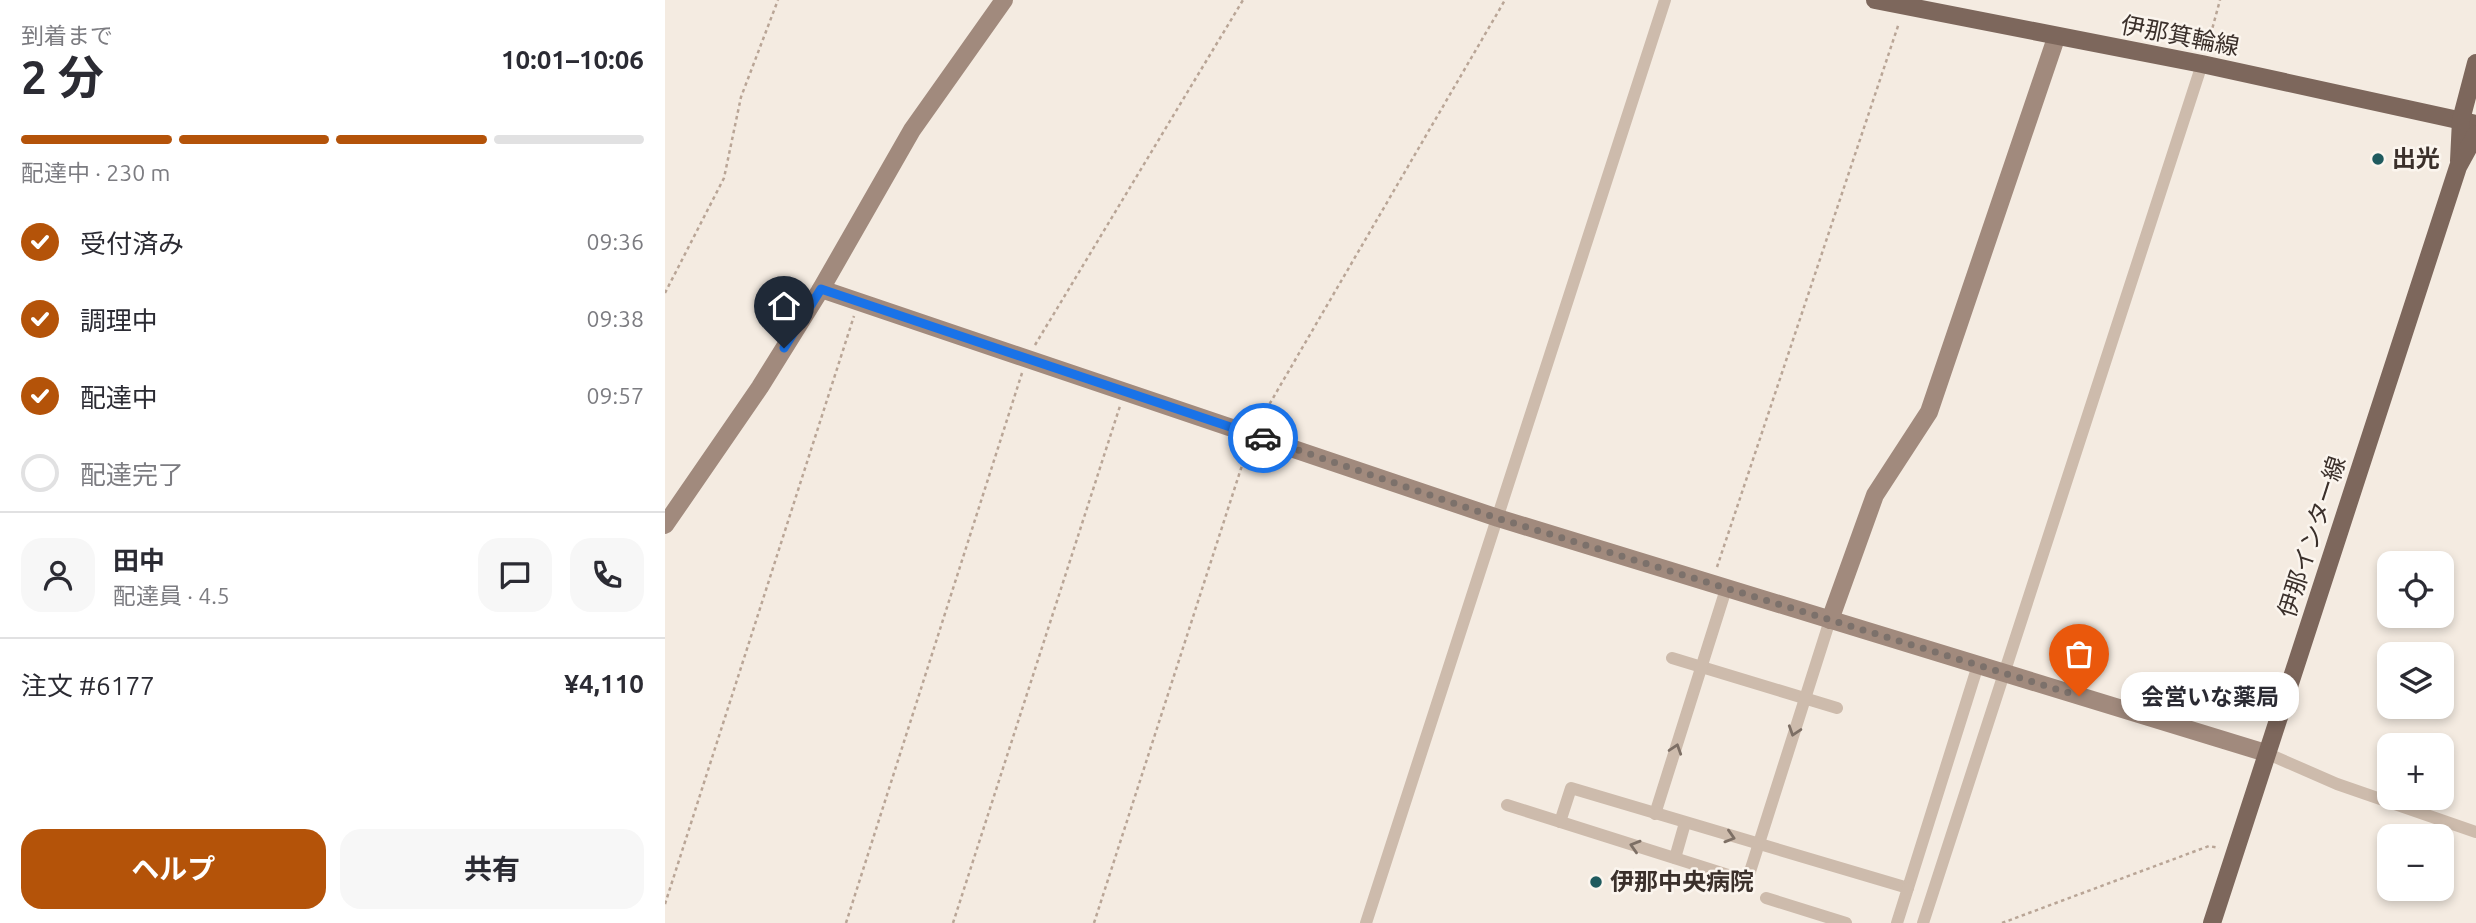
<!DOCTYPE html>
<html lang="ja">
<meta charset="utf-8">
<style>
body{margin:0;font-family:Ubuntu,"Noto Sans JP",sans-serif;background:#f7f7f7;color:#2b2b33;height:100vh;display:flex;flex-direction:column;font-size:26px;white-space:nowrap}
*{box-sizing:border-box;margin:0}
p{font-size:23px;color:#7c7c81}
.icon{flex:none;width:38px;height:38px;fill:none;stroke:currentColor;stroke-width:2;stroke-linecap:round;stroke-linejoin:round}
.map{position:relative;flex:1;overflow:hidden}
.drawer{display:flex;flex-direction:column;background:#fff;width:665px}
.drawer>*{flex:none}
.fabs{position:absolute;left:1712px;top:551px;display:grid;gap:14px}
.fabs a{display:grid;place-items:center;width:77px;height:77px;border-radius:14px;background:#fff;box-shadow:0 4px 10px #0003;font-size:35px}
.pin{position:absolute;display:grid;place-items:center;width:60px;height:60px;color:#fff;margin:-72px -30px;border-radius:50% 50% 50% 0;rotate:-45deg;box-shadow:0 0 7px #0007}
.pin .icon{rotate:45deg}
.courier{position:absolute;display:grid;place-items:center;width:70px;height:70px;margin:-35px;border:5px solid #1a73e8;border-radius:50%;background:#fff;color:#222;box-shadow:0 2px 9px #0007}
.bubble{position:absolute;height:49px;border-radius:21px;background:#fff;box-shadow:0 4px 10px #0003;font-size:23px;font-weight:700;line-height:49px;text-align:center}
.headline em{font-style:normal;font-weight:700}
.headline div{display:flex;flex-direction:column-reverse}
.headline{display:flex;align-items:center;justify-content:space-between;height:119px;padding:0 21px}
h1{font-size:46px;font-weight:700;line-height:52px}
.bar{display:grid;grid-template-columns:repeat(4,1fr);gap:10px 7px;align-content:center;height:84px;padding:0 21px}
.bar i{height:9px;border-radius:5px;background:#e1e1e2}
.bar .selected{background:#b45309}
.bar p{grid-column:span 4}
.line{display:flex;align-items:center;gap:18px;padding:0 21px;border-top:2px solid #e1e1e2}
.line div{flex:1}
.round{display:grid;place-items:center;flex:none;width:74px;height:74px;border-radius:21px;background:#f7f7f7}
ol{padding:0 21px;list-style:none}
li{display:flex;align-items:center;gap:21px;height:77px}
li p{margin-inline-start:auto}
li .icon{padding:7px;border-radius:50%;background:#b45309;color:#fff;stroke-width:4}
li:last-child{color:#7c7c81}
li i{width:38px;height:38px;border:4px solid #e1e1e2;border-radius:50%}
.primary-button{display:flex;gap:14px;margin-top:auto;padding:14px 21px}
.primary-button a{flex:1;height:80px;border-radius:21px;background:#b45309;color:#fff;font-size:28px;font-weight:700;line-height:80px;text-align:center}
.primary-button a+a{background:#f7f7f7;color:#2b2b33}
main{display:flex;flex:1;min-height:0}
.map>svg:first-child{display:block}
.lines{fill:none;stroke-linecap:round;stroke-linejoin:round}
.path{stroke:#b9a596;stroke-width:2.5;stroke-dasharray:3.5 3.5;stroke-linecap:butt}
.street{stroke:#cdbbac;stroke-width:12}
.secondary{stroke:#a18a7d;stroke-width:18}
.primary{stroke:#7d675c;stroke-width:18}
.oneway{stroke:#7d6f65}
.done{stroke:#7c716b;stroke-width:7;stroke-dasharray:0 12.6}
.route{stroke:#1a73e8;stroke-width:9}
.poi-dot{fill:#1f5a5e;stroke:#fbf5ee;stroke-width:2.5}
.labels{text-anchor:middle;stroke-width:5;stroke-linejoin:round;paint-order:stroke}
.street-label{font-size:24px;fill:#3b302b;stroke:#fbf5ee}
.poi-label{font-size:24px;font-weight:bold;fill:#3b302b;stroke:#fbf5ee;text-anchor:start}
</style>
<main>
<section class="drawer">
<div class="headline"><div><h1>2 分</h1><p>到着まで</p></div><em>10:01–10:06</em></div>
<div class="bar"><i class="selected"></i><i class="selected"></i><i class="selected"></i><i></i><p>配達中 · 230 m</p></div>
<ol>
<li><svg class="icon" aria-label="check" viewBox="0 0 24 24"><path d="M5 12l5 5 9-10"/></svg>受付済み<p>09:36</p></li>
<li><svg class="icon" aria-label="check" viewBox="0 0 24 24"><path d="M5 12l5 5 9-10"/></svg>調理中<p>09:38</p></li>
<li><svg class="icon" aria-label="check" viewBox="0 0 24 24"><path d="M5 12l5 5 9-10"/></svg>配達中<p>09:57</p></li>
<li><i></i>配達完了</li>
</ol>
<div class="line" style="height:126px"><a class="round"><svg class="icon" aria-label="person" viewBox="0 0 24 24"><circle cx="12" cy="8" r="4"/><path d="M4 21q1-7 8-7t8 7"/></svg></a><div><b>田中</b><p>配達員 · 4.5</p></div><a class="round"><svg class="icon" aria-label="chat" viewBox="0 0 24 24"><path d="M4 5h16v11H9l-5 4z"/></svg></a><a class="round"><svg class="icon" aria-label="phone" viewBox="0 0 24 24"><path d="M5 4h4l2 5-3 2q2 4 5 5l2-3 5 2v4C11 20 4 13 5 4z"/></svg></a></div>
<div class="line" style="height:91px"><div>注文 #6177</div><b>¥4,110</b></div>
<div class="primary-button"><a>ヘルプ</a><a>共有</a></div>
</section>
<div class="map">
<svg width="1811" height="923" viewBox="0 0 1811 923">
<rect width="100%" height="100%" fill="#f4ebe1"/>
<g class="lines">
<g class="path">
<path d="M1542 48 1555 0"/>
<path d="M0 293 59 178 76 97 113 0"/>
<path d="M370 345 578 0"/>
<path d="M594 422 840 0"/>
<path d="M1052 567 1234 23"/>
<path d="M0 904 189 316"/>
<path d="M181 923 357 373"/>
<path d="M288 923 455 406"/>
<path d="M429 923 582 450"/>
<path d="M1337 923 1544 846 1554 848"/>
</g>
<g class="street">
<path d="M1007 658 1172 708"/>
<path d="M1601 753 1672 784 1811 832"/>
<path d="M842 805 1082 881 1165 620"/>
<path d="M990 814 1061 589"/>
<path d="M895 822 906 788 1243 888 1313 665"/>
<path d="M1010 858 1020 823"/>
<path d="M1101 898 1181 923"/>
<path d="M701 923 1000 0"/>
<path d="M1232 923 1243 888"/>
<path d="M1258 923 1537 64"/>
</g>
<g class="secondary">
<path d="M156 289 833 518 1601 753"/>
<path d="M0 525 95 387 156 289 247 130 339 0"/>
<path d="M1165 620 1210 495 1264 412 1391 38"/>
</g>
<g class="primary">
<path d="M1210 0 1537 64 1811 124"/>
<path d="M1794 161 1796 120 1811 63"/>
<path d="M1547 923 1793 167 1811 134"/>
</g>
</g>
<defs><path id="oneway-chevron" d="M-2-3.5L2.5 0L-2 3.5" fill="none" stroke-width="1.6" stroke-linecap="round" stroke-linejoin="round" transform="scale(1.75)"/></defs>
<g class="oneway">
<use href="#oneway-chevron" transform="translate(1129 731) rotate(108)"/>
<use href="#oneway-chevron" transform="translate(1011 749) rotate(-72)"/>
<use href="#oneway-chevron" transform="translate(1065 837) rotate(17)"/>
<use href="#oneway-chevron" transform="translate(970 846) rotate(-163)"/>
</g>
<g class="lines">
<path class="done" d="M598 438 832 518 1414 696"/>
<path class="route" d="M119 348 156 289 598 438"/>
</g>
<g class="poi-dot">
<circle cx="1713" cy="159" r="7"/>
<circle cx="931" cy="882" r="7"/>
</g>
<g class="labels">
<g class="street-label">
<text transform="translate(1515 36) rotate(11)" y="8">伊那箕輪線</text>
<text transform="translate(1647 537) rotate(-72)" y="8">伊那インター線</text>
</g>
<g class="poi-label">
<text x="1727" y="167">出光</text>
<text x="945" y="890">伊那中央病院</text>
</g>
</g>
</svg>
<div class="fabs">
<a><svg class="icon" aria-label="locate" viewBox="0 0 24 24"><circle cx="12" cy="12" r="6"/><path d="M12 2v4M12 18v4M2 12h4M18 12h4"/></svg></a>
<a><svg class="icon" aria-label="layers" viewBox="0 0 24 24"><path d="M12 4l9 5-9 5-9-5zM3 14l9 5 9-5"/></svg></a>
<a>+</a>
<a>−</a>
</div>
<div class="pin" style="left:1414px;top:696px;background:#ea580c"><svg class="icon" aria-label="bag" viewBox="0 0 24 24"><path d="M5 8h14l-1 12H6zM9 8a3 3 0 0 1 6 0"/></svg></div>
<div class="pin" style="left:119px;top:348px;background:#1f2937"><svg class="icon" aria-label="home" viewBox="0 0 24 24"><path d="M3 11l9-7 9 7M6 9v11h12V9"/></svg></div>
<div class="courier" style="left:598px;top:438px"><svg class="icon" aria-label="car" viewBox="0 0 24 24"><path d="M5 17H2v-5l4-1 3-4h7l3 4 3 1v5h-3M9 17h6M6 11h13"/><circle cx="7" cy="17" r="2"/><circle cx="17" cy="17" r="2"/></svg></div>
<div class="bubble" style="left:1456px;top:672px;width:178px">会営いな薬局</div>
</div>
</main>
